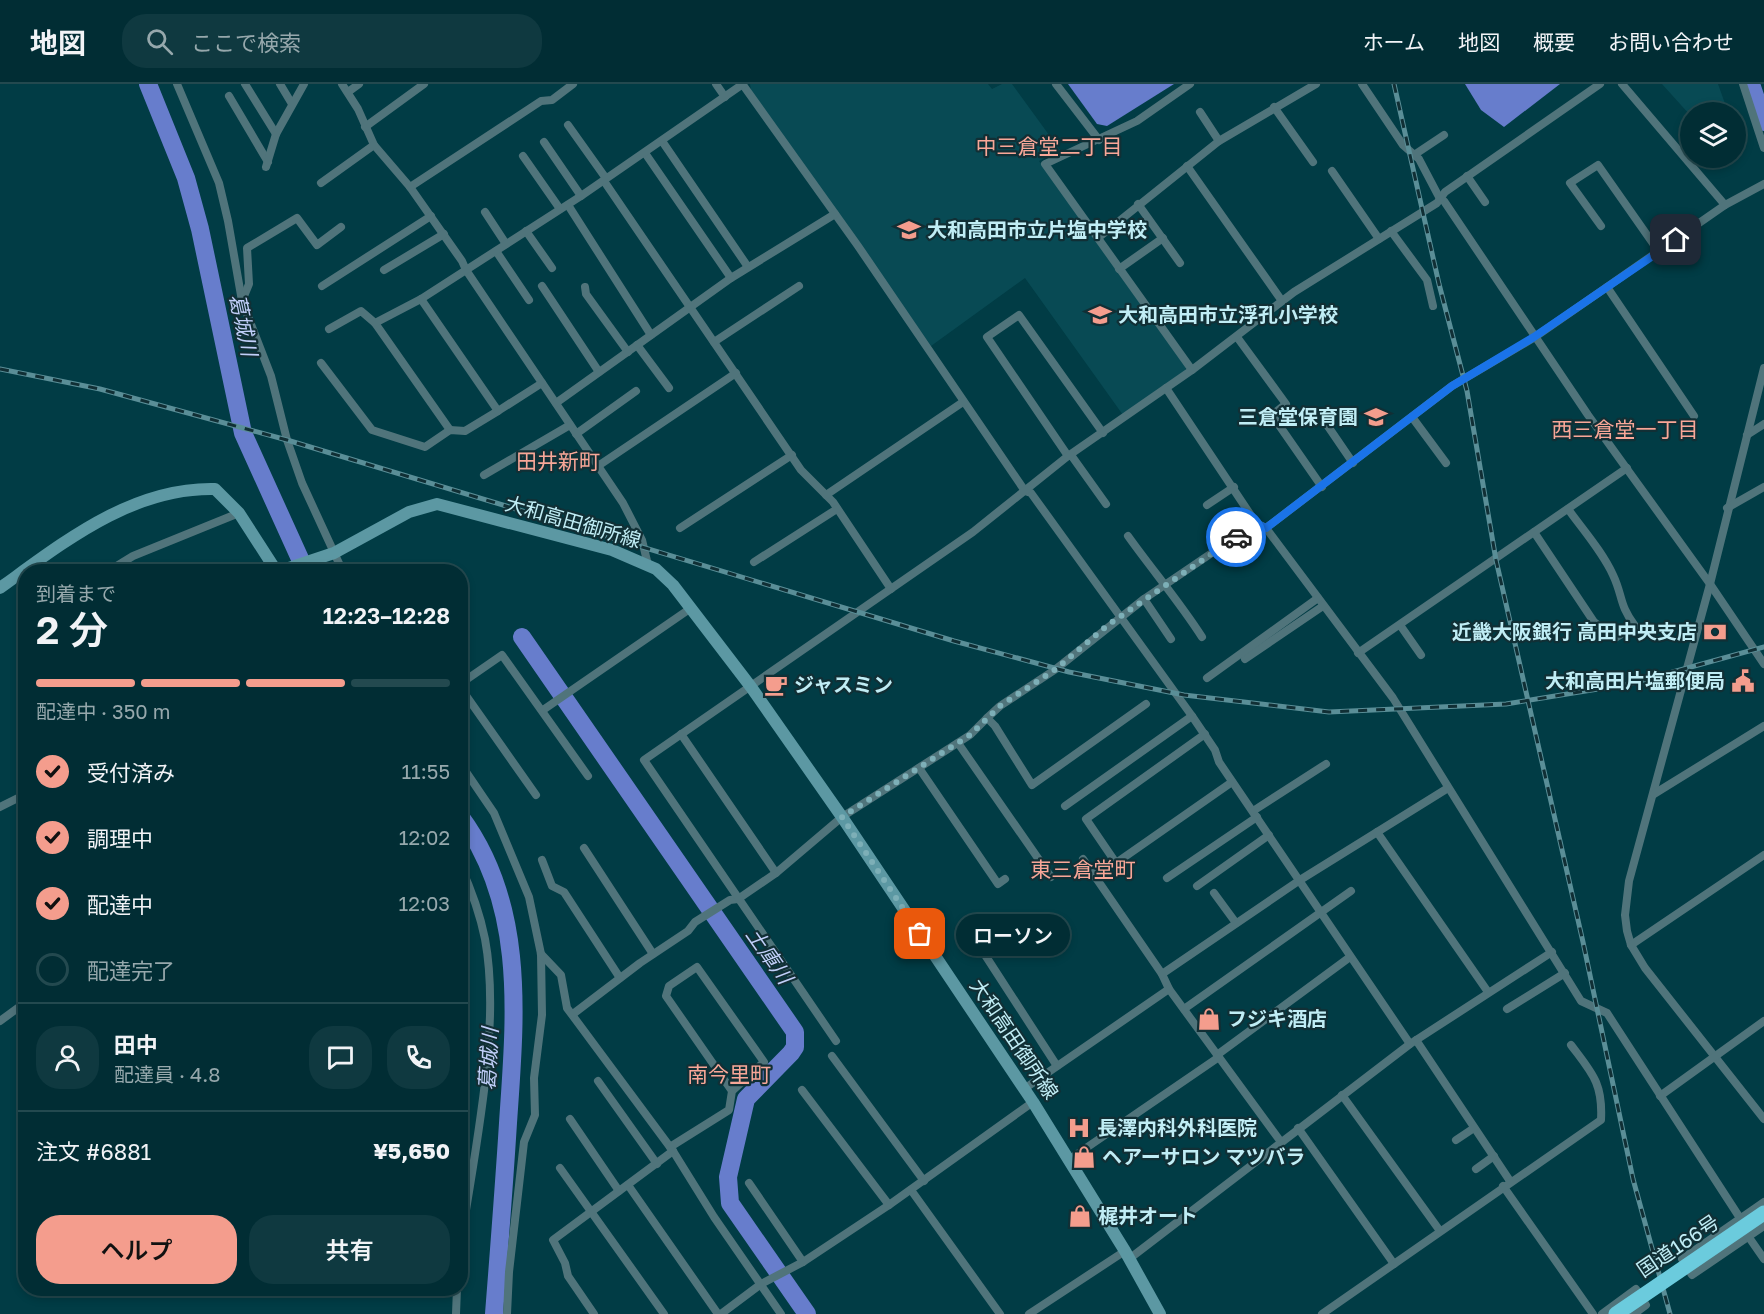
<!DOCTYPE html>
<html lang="ja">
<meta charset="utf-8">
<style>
body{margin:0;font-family:"Golos Text","Noto Sans JP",sans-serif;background:#0f3940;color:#f1f3f6;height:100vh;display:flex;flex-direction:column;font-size:22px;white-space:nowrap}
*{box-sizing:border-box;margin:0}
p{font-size:20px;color:#96a8ac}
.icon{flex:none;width:33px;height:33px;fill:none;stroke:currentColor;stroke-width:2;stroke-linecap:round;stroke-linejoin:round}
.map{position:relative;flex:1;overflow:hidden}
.sheet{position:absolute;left:18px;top:480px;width:450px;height:732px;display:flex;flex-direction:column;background:#012d34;border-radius:24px;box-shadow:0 3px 9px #0003,0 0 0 2px #23494f}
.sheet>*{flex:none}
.controls{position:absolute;left:1680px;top:18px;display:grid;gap:12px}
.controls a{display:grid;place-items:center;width:66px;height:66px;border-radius:50%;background:#012d34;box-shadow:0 3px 9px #0003,0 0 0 2px #23494f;font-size:30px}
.pin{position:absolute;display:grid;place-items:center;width:51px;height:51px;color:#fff;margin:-26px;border-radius:12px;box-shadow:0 3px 9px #0006}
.courier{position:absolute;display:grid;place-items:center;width:60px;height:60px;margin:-30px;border:4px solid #1a73e8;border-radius:50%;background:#fff;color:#222;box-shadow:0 2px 8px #0007}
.bubble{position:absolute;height:42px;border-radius:21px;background:#012d34;box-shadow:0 3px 9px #0003,0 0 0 2px #23494f;font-size:20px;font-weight:600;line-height:42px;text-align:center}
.headline em{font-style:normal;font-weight:600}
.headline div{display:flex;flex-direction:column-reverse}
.headline{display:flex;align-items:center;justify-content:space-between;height:102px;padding:0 18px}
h1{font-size:39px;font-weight:600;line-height:45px}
.bar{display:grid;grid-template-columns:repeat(4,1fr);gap:9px 6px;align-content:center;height:72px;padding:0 18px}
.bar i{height:8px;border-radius:4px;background:#23494f}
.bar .active{background:#f49d8d}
.bar p{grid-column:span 4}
.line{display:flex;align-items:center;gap:15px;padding:0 18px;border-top:2px solid #23494f}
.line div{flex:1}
.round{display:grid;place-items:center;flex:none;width:63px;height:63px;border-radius:24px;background:#0f3940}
ol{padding:0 18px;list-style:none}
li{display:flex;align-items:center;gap:18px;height:66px}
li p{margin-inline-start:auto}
li .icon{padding:6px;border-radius:50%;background:#f49d8d;color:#111;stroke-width:4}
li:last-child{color:#96a8ac}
li i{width:33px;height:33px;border:3px solid #23494f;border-radius:50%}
.primary-button{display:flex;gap:12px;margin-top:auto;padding:12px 18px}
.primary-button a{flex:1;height:69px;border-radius:24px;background:#f49d8d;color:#111;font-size:24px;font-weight:600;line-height:69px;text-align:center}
.primary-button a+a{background:#0f3940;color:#f1f3f6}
header{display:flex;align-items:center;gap:36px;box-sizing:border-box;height:84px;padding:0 30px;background:#012d34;border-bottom:2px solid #23494f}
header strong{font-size:28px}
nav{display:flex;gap:33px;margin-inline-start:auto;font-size:21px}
.search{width:420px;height:54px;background:#0f3940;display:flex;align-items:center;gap:15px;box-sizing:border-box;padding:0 21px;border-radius:24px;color:#96a8ac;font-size:22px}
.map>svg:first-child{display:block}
.built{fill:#084a54}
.water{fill:#677dcc}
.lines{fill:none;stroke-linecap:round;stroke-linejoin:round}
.river{stroke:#677dcc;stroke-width:18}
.street{stroke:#50747b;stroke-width:8}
.secondary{stroke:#5c98a3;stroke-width:12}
.rail-casing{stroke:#5a8e97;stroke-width:5}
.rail{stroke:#112f35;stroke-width:3;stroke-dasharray:9;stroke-linecap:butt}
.highway-bridge{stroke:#6bcbdd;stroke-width:15}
.done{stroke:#7dafb7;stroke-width:6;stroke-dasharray:0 10.8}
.route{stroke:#1a73e8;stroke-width:8}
.labels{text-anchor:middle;stroke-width:4.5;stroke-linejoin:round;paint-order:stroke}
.poi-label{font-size:20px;font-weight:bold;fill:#c0edf5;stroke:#112f35;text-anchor:start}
.street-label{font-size:20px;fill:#c0edf5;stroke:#112f35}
.neighbourhood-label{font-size:21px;fill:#f8a798;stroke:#112f35}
.water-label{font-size:21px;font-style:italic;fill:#c1cff9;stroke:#112f35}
</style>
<header>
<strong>地図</strong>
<div class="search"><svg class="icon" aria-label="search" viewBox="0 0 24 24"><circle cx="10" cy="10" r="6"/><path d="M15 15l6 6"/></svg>ここで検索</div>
<nav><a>ホーム</a><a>地図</a><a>概要</a><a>お問い合わせ</a></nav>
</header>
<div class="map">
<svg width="1764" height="1230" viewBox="0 0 1764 1230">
<rect width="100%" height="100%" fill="#013c45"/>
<g class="built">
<path d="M750 0H988L992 5 1002 0H1012L1060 66 1039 77 1186 283 1185 288 1123 331 1025 194 931 262 751 6Z"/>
<path d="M1662 0H1718L1728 28H1690V31Z"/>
</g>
<g class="water">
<path d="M1068 0H1174L1107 42 1097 40Z"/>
<path d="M1465 0H1560L1504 43 1481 26Z"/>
</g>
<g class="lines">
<g class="river">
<path d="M148 0 186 94 200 145 243 349 306 488"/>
<path d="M1751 0 1764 38"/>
<path d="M522 553 795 948V963L791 969 746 1015 728 1093 730 1119 807 1230"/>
<path d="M460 732C527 822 515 935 508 1039 504 1103 499 1166 494 1230"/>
</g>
<g class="street">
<path d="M177 0 219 99 228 137 242 217 271 292 287 356 302 399 343 488"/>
<path d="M245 0 276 50"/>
<path d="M280 0 292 20"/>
<path d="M342 0 358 25 374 61 410 103 462 177 466 186 623 419 642 456 648 481"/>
<path d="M716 0 725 13"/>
<path d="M1056 0 1099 56"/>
<path d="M1190 0 1137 37 1045 80 1192 286"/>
<path d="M1362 0 1403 61 1419 75 1439 113 1444 117 1588 331 1710 500 1764 580"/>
<path d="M1622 0 1725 121"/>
<path d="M1743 0 1764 64"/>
<path d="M743 1 858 162 1025 407 1031 409 1192 632 1215 666 1219 678 1410 960"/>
<path d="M348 8 359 0"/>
<path d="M229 12 268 78"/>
<path d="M1274 23 1313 78"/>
<path d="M1200 28 1219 57"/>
<path d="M568 41 605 93 604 97 801 386 833 418 891 505"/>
<path d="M365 43 424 0"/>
<path d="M662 57 748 183"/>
<path d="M544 58 581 112"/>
<path d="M645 69 731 194"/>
<path d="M1414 71 1444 51"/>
<path d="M523 72 560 125"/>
<path d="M1187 82 1282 217"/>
<path d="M266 83 276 50 304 0"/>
<path d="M1332 87 1379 155"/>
<path d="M1467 92 1485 118"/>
<path d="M321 99 374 61"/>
<path d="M410 103 541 17 552 16 573 0"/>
<path d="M1138 120 1180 179"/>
<path d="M568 121 651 251"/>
<path d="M485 128 506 160"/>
<path d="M1601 142 1570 99 1598 81 1659 168"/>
<path d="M526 147 552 184"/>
<path d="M1391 147 1427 196 1433 222"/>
<path d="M1098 154 1219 57 1316 0"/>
<path d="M496 167 529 216"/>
<path d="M1119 185 1163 154"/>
<path d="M384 186 444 150"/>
<path d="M322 202 431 132"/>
<path d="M542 202 599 288"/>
<path d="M585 203 586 210 628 268"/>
<path d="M1607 203 1694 332"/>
<path d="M242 217 249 200 247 164 297 134 317 161 341 143"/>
<path d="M375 239 450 346"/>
<path d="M329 245 361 227 375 239 421 215 581 112 743 0"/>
<path d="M1237 253 1286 320 1272 331 1322 403"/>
<path d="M714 258 799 202"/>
<path d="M637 261 669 304"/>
<path d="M321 279 372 346 425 363 450 346 465 347 498 327 421 215"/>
<path d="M1764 284 1710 500 1629 797 1625 831 1627 847 1631 861 1645 884 1764 1035"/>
<path d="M1166 304 1256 439 1266 444 1393 614 1581 917 1607 929 1740 1134"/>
<path d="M556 319 731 194 835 130"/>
<path d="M498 327 542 299"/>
<path d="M1412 333 1446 379"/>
<path d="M1325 338 1353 379"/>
<path d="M576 350 636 307"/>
<path d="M1747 351 1764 340"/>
<path d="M1071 371 1106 420"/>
<path d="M1068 372 987 253 1019 231 1103 349"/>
<path d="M598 382 736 289"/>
<path d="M484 391 570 341"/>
<path d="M826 411 963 318"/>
<path d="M1207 421 1234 403"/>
<path d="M1727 424 1764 403"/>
<path d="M680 444 792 371"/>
<path d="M1266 444 1452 302 1535 253 1725 121 1764 100"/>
<path d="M1534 448 1594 538 1615 554 1635 542C1619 521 1623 512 1613 491 1602 467 1583 446 1568 425"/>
<path d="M1128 452C1153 487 1179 517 1202 553"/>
<path d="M754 478 837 425"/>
<path d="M107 488 133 472 239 429"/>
<path d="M1144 515 1171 555"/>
<path d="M1400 541 1421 571"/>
<path d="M1358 569 1627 384"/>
<path d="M1245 575 1323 522"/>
<path d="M1207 594 1318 514"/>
<path d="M460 600 502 571 588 692"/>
<path d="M460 603 536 711"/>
<path d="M543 626 691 524"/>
<path d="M987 634 1000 622 1056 585 1144 515 1256 439"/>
<path d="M681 650 776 789"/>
<path d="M1205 650 1086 735 1116 779 1232 698"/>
<path d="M958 659 1051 793"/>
<path d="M460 679 494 729 529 813 541 870 542 931 534 994 535 1031 524 1058 509 1188 507 1230"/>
<path d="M919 684 998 800 1005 795"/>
<path d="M1654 710 1764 642"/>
<path d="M1065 722 1192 632"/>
<path d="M0 723 26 710"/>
<path d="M1253 727 1326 680"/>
<path d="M1377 748 1488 908"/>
<path d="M584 764 653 870"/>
<path d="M1083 775 1162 890 1169 905 1281 1058"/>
<path d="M542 776 552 802 564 808 620 894"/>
<path d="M460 781C471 805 480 830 485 855 502 946 473 1073 460 1165"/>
<path d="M1167 794 1257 733"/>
<path d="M1197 802 1269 751"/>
<path d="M1214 809 1236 839"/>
<path d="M976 857 1057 982"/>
<path d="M1631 861 1764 771"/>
<path d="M541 870 561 891 567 924 673 1067 714 1133 781 1230"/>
<path d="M1162 890 1300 796 1448 704"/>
<path d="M1184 925 1351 807"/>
<path d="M1507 925 1565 889"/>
<path d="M573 930 640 879 688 847 695 838 730 816 738 815 776 789 842 733 970 651 987 634 995 642 1032 701 1146 620"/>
<path d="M0 937 26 918"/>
<path d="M1416 956 1510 1097"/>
<path d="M836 957 644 676 973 448 1068 372 1192 286 1294 208 1437 119 1445 108 1600 0"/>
<path d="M1217 971 1350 873"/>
<path d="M832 972 924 1097"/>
<path d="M598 997 657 1080"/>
<path d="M1024 1005 1169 905"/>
<path d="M802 1006 889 1121"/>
<path d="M1342 1011 1440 1147"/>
<path d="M1660 1012 1764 937"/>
<path d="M570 1035 619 1107"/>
<path d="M1298 1044 1394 1180"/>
<path d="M1456 1056 1474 1044"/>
<path d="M670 1063 729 1026 732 1007 764 978 697 883 669 902 666 912 732 1007"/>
<path d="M1070 1075 1219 973"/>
<path d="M560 1084 664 1230"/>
<path d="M1476 1085 1494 1072"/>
<path d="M749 1099 803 1178"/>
<path d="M628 1101 718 1230"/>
<path d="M1503 1102 1593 1230"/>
<path d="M911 1106 1000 1230"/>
<path d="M1764 1118 1682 1175 1692 1191 1764 1142"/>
<path d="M1748 1152 1764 1175"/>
<path d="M1129 1175 1410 960 1552 868"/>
<path d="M456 1230 457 1204"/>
<path d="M594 1230 568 1192 565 1179 553 1156 673 1067"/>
<path d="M721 1230 761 1200 803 1178 889 1121 1033 1018"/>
<path d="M1029 1230 1125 1167"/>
<path d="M1322 1230 1601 1036C1603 999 1592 989 1571 961"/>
<path d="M1602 1230 1636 1205 1646 1221 1634 1230"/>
</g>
<g class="secondary">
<path d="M277 488 334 469 409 428 437 420 612 466 656 485 673 501 751 603 842 733 1033 1018 1125 1167 1160 1230"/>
<path d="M0 504C64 458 132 403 215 405L239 429 277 488"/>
</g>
<g class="rail-casing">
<g id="rail">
<path d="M1394 0 1439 200 1467 307 1496 476 1583 858 1633 1095 1670 1230"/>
<path d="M0 285 100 305 287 356 954 557 1069 588 1184 611 1329 628 1506 620 1629 600 1764 563"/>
</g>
</g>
<use href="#rail" class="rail"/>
<path class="highway-bridge" d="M1616 1230 1764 1129"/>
</g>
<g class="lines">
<path class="done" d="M920 850 842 733 970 651 1000 622 1056 585 1108 541 1236 453"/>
<path class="route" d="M1236 453 1256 439 1266 444 1452 302 1534 253 1676 156"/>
</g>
<defs>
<g id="school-bare" transform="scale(1.8)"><path d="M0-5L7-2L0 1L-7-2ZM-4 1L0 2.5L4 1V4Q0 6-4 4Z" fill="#f49d8d" stroke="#112f35" stroke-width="2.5" paint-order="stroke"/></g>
<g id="bank-bare" transform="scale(1.8)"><path d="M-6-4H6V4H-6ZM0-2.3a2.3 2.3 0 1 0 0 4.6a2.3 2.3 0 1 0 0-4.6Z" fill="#f49d8d" stroke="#112f35" stroke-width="2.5" paint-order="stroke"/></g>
<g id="civic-bare" transform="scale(1.8)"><path d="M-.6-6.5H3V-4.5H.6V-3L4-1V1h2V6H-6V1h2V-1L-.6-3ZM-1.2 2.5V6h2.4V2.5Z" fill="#f49d8d" stroke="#112f35" stroke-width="2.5" paint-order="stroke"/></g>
<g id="cafe-bare" transform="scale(1.8)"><path d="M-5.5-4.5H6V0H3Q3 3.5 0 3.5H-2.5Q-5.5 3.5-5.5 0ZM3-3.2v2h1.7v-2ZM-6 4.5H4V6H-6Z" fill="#f49d8d" stroke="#112f35" stroke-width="2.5" paint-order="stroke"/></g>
<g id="shop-bare" transform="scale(1.8)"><path d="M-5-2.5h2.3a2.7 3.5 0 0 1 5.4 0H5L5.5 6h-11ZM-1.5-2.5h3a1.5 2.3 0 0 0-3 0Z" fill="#f49d8d" stroke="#112f35" stroke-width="2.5" paint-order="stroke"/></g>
<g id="hospital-bare" transform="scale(1.8)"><path d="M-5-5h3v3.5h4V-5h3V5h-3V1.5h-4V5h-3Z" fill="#f49d8d" stroke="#112f35" stroke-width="2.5" paint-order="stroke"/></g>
</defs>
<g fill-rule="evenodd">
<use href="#school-bare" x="909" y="146"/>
<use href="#school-bare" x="1100" y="231"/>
<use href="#school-bare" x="1376" y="333"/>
<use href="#bank-bare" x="1715" y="548"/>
<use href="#civic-bare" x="1743" y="597"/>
<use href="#cafe-bare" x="776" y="601"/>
<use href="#shop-bare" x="1209" y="935"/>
<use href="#hospital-bare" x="1079" y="1044"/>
<use href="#shop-bare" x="1084" y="1073"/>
<use href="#shop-bare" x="1080" y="1132"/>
</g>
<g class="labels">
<g class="poi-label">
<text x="927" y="153">大和高田市立片塩中学校</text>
<text x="1118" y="238">大和高田市立浮孔小学校</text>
<text x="1358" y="340" text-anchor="end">三倉堂保育園</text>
<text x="1697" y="555" text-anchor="end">近畿大阪銀行 高田中央支店</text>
<text x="1725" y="604" text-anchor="end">大和高田片塩郵便局</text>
<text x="794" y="608">ジャスミン</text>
<text x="1227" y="942">フジキ酒店</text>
<text x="1097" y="1051">長澤内科外科医院</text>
<text x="1102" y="1080">ヘアーサロン マツバラ</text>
<text x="1098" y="1139">梶井オート</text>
</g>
<g class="street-label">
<text transform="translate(573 438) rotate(16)" y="7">大和高田御所線</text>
<text transform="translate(1014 955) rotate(56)" y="7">大和高田御所線</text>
<text transform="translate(1678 1162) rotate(-34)" y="7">国道166号</text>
</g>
<g class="neighbourhood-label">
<text x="1049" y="70">中三倉堂二丁目</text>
<text x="1625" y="353">西三倉堂一丁目</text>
<text x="558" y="385">田井新町</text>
<text x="1083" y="793">東三倉堂町</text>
<text x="729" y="998">南今里町</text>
</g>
<g class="water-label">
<text transform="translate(243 241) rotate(78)" y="7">葛城川</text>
<text transform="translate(769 872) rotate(55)" y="7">土庫川</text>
<text transform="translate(489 975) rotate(-87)" y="7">葛城川</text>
</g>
</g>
</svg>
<div class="controls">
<a><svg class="icon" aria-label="layers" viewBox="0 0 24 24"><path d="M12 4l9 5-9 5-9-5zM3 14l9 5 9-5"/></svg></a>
</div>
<div class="pin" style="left:920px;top:850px;background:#ea580c"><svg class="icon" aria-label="bag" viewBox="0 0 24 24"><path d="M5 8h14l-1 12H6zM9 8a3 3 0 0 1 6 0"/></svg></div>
<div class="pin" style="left:1676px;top:156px;background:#1f2937"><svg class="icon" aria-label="home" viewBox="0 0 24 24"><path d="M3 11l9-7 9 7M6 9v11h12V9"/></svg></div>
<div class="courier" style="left:1236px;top:453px"><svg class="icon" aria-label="car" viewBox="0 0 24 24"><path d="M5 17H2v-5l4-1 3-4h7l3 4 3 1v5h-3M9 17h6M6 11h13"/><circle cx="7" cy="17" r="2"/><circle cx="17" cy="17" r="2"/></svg></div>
<div class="bubble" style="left:956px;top:830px;width:114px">ローソン</div>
<section class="sheet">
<div class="headline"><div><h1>2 分</h1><p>到着まで</p></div><em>12:23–12:28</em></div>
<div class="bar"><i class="active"></i><i class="active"></i><i class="active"></i><i></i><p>配達中 · 350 m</p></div>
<ol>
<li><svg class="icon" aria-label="check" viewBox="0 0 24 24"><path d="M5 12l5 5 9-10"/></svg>受付済み<p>11:55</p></li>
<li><svg class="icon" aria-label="check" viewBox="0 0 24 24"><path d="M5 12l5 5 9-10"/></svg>調理中<p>12:02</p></li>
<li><svg class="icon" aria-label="check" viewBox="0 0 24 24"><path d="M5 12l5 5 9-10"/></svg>配達中<p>12:03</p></li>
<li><i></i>配達完了</li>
</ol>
<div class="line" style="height:108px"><a class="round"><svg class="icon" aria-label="person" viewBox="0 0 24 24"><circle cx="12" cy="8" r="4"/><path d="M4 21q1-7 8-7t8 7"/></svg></a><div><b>田中</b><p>配達員 · 4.8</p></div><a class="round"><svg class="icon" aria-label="chat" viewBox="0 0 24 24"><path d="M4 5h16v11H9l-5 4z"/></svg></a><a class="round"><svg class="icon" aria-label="phone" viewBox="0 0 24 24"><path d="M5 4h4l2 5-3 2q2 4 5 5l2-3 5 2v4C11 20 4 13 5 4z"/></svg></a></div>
<div class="line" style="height:78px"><div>注文 #6881</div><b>¥5,650</b></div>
<div class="primary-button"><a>ヘルプ</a><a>共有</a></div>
</section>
</div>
